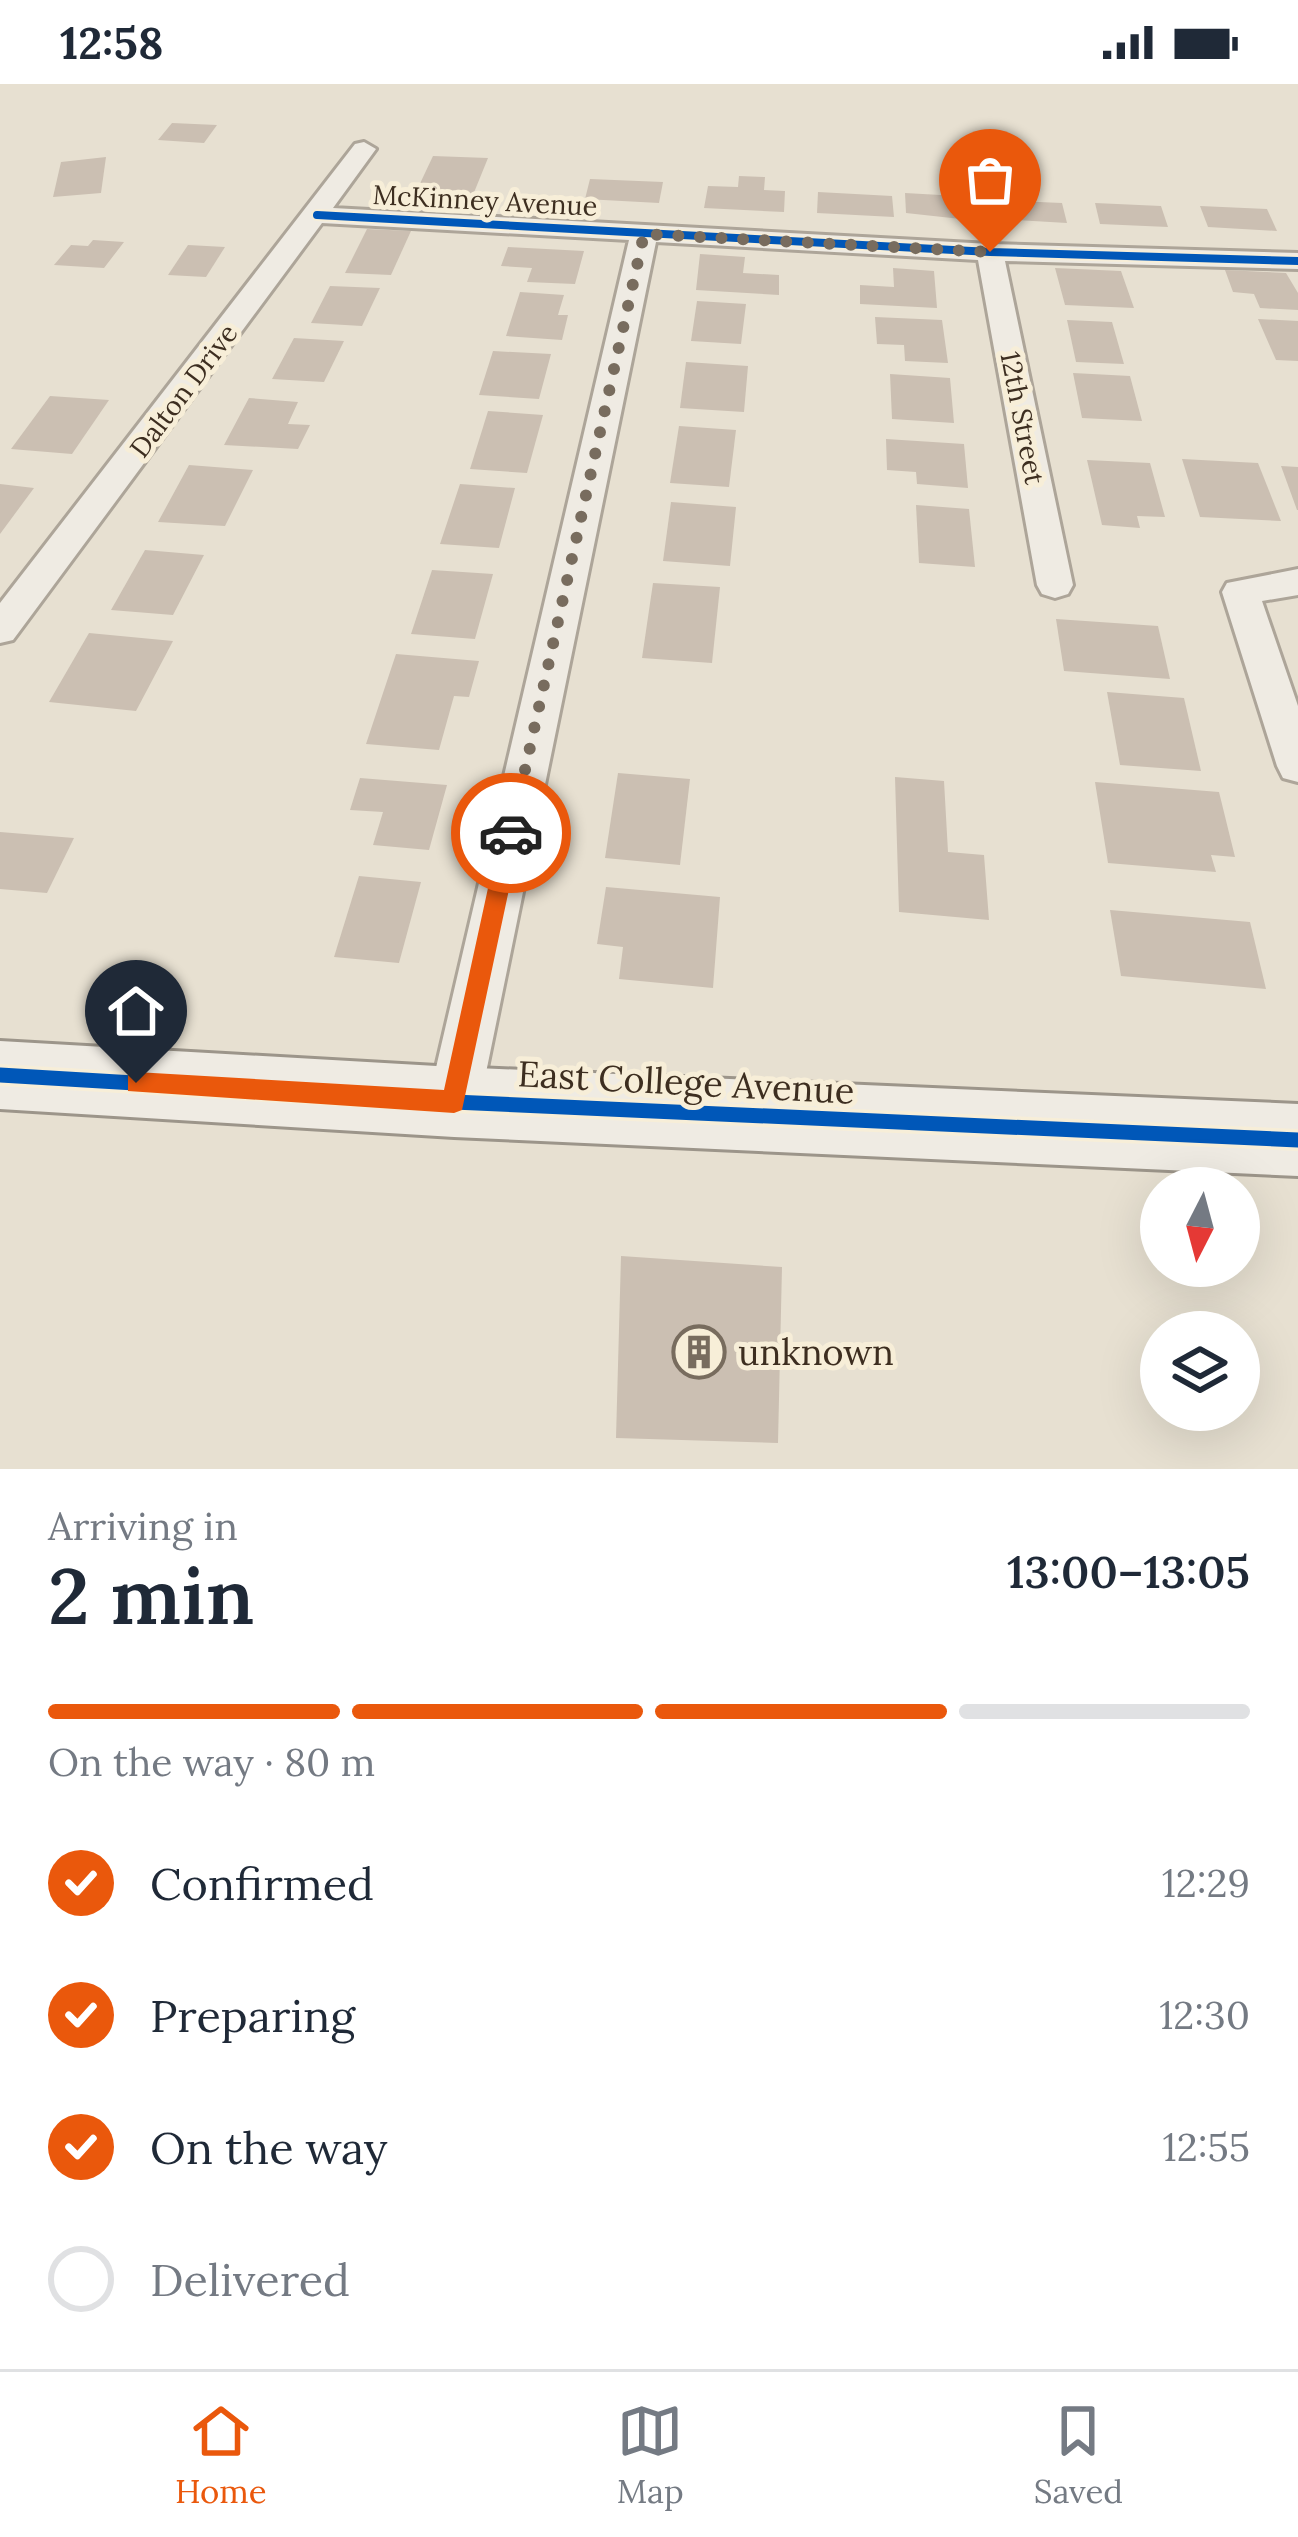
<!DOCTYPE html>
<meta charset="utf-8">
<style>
body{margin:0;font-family:Lora,serif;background:#f6f6f7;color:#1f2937;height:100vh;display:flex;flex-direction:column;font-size:45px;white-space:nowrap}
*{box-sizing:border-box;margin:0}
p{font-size:39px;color:#747a83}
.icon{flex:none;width:66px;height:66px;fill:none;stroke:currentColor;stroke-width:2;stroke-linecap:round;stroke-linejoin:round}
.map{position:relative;height:1385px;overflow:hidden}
.side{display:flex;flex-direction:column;background:#fff;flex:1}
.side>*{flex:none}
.needle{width:78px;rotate:186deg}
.buttons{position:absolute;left:1140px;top:1083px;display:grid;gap:24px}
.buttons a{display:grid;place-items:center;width:120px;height:120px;border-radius:50%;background:#fff;box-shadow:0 12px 48px #0002;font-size:60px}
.pin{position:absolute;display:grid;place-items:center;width:102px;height:102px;color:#fff;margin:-123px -51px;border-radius:50% 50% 50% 0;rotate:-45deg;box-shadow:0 0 12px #0007}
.pin .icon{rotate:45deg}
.courier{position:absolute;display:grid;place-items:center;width:120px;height:120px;margin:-60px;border:9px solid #ea580c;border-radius:50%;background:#fff;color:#222;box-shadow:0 3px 15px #0007}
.overview em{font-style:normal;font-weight:600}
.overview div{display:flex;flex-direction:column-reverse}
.overview{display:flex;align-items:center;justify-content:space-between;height:204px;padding:0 48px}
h1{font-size:78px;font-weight:600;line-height:90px}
.bar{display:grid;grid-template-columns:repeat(4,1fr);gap:18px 12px;align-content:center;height:144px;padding:0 48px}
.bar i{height:15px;border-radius:9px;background:#e0e1e3}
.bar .on{background:#ea580c}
.bar p{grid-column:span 4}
ol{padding:0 48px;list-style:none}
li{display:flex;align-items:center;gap:36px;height:132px}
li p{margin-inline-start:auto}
li .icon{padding:12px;border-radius:50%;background:#ea580c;color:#fff;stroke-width:4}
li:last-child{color:#747a83}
li i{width:66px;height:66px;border:6px solid #e0e1e3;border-radius:50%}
.status{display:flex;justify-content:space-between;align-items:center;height:84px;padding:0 60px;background:#fff;direction:ltr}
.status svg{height:33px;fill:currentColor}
.tab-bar{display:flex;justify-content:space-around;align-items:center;height:168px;border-top:3px solid #e0e1e3;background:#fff;font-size:33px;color:#747a83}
.tab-bar a{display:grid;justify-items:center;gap:6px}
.tab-bar .on{color:#ea580c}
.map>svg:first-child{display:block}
.building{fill:#cbbfb2}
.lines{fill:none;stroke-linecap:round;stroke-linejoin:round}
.street-casing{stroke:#ada599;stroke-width:6}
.secondary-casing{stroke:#9c958a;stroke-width:6}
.street{fill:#efebe3;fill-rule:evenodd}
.secondary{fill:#efebe3;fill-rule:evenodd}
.cycleway-far1-casing{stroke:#f7eed8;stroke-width:12}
.cycleway-casing{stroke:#f7eed8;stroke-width:22}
.cycleway-far1{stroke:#0057b8;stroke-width:8}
.cycleway{stroke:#0057b8;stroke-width:15}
.route{fill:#ea580c}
.done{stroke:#786c5e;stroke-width:12;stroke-dasharray:0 21.6}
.labels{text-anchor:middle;stroke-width:10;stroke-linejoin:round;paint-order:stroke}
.far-street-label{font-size:27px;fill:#3d2e20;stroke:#f7eed8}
.near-street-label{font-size:36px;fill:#3d2e20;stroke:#f7eed8}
.near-poi-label{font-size:36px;fill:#3d2e20;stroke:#f7eed8;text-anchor:start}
</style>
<div class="status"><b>12:58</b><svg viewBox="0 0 49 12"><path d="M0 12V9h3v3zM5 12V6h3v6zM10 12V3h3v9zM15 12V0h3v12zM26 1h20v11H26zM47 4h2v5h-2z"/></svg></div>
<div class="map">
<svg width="1298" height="1385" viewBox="0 0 1298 1385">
<rect width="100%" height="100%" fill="#e7e0d1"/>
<g class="building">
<path d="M172 39 217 41 204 59 158 56Z"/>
<path d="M433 72 488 74 473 111 416 108Z"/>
<path d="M106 73 101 109 53 113 61 78Z"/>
<path d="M739 92 765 93 764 106 785 107 784 128 704 124 708 102 738 103Z"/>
<path d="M590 95 663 98 659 119 585 115Z"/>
<path d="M818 108 892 112 894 133 817 129Z"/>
<path d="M905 109 976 113 979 137 906 129Z"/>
<path d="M996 116 1062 119 1067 139 999 135Z"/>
<path d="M1095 119 1161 122 1168 143 1100 140Z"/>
<path d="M1200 122 1267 125 1277 147 1208 143Z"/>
<path d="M367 145 411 147 391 191 345 189Z"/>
<path d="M93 156 124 158 104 184 54 181 71 161 88 162Z"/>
<path d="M188 161 225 163 206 193 168 191Z"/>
<path d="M508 163 584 167 575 200 527 198 532 184 501 182Z"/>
<path d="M700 170 745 173 743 189 779 191V211L696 206Z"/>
<path d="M893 184 934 187 937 224 860 220V201L894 203Z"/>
<path d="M1055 184 1121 187 1134 224 1065 221Z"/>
<path d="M1225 186 1286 189 1298 209V226L1260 224 1254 210 1233 208Z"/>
<path d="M330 202 380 204 362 242 311 239Z"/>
<path d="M520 208 564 211 558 231H568L562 256 506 252Z"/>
<path d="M697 217 746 220 741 260 691 257Z"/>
<path d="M875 233 942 236 948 279 905 277 904 261 877 260Z"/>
<path d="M1258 235 1298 237V277L1276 276Z"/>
<path d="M1067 236 1112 238 1124 280 1076 278Z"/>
<path d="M294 254 344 257 324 298 272 295Z"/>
<path d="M493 267 551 270 539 315 479 311Z"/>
<path d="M686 278 748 282 744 328 680 324Z"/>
<path d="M1073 289 1130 292 1142 337 1082 334Z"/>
<path d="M890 290 950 294 954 339 892 335Z"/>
<path d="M50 312 109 316 72 370 11 365Z"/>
<path d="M249 314 298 318 288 340 310 341 298 365 224 361Z"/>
<path d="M488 327 543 331 527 389 470 385Z"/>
<path d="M679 342 736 346 729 403 670 399Z"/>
<path d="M886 355 964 360 968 404 917 400 916 388 887 386Z"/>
<path d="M1182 375 1258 379 1281 437 1200 433Z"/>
<path d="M1087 376 1150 379 1165 433 1137 432 1140 444 1102 441Z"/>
<path d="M189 381 253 386 225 442 158 438Z"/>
<path d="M1281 382 1298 383V426H1297Z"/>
<path d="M0 400 34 404 0 450Z"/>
<path d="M460 400 515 404 499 464 440 460Z"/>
<path d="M671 418 736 423 730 482 663 477Z"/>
<path d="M916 421 969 425 975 483 919 479Z"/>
<path d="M145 466 204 471 173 531 111 526Z"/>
<path d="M432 486 493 490 475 555 411 550Z"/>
<path d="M653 499 720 503 712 579 642 574Z"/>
<path d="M1056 535 1158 542 1170 595 1064 587Z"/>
<path d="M89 549 173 557 136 627 49 618Z"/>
<path d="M396 570 479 577 469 613 454 612 439 666 366 660Z"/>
<path d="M1107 608 1184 614 1201 687 1120 681Z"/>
<path d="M618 689 690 695 680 781 605 774Z"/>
<path d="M895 693 944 697 948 768 984 771 989 836 899 828Z"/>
<path d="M360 694 447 701 429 766 373 761 383 728 350 726Z"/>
<path d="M1095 698 1219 708 1235 773 1211 771 1216 788 1108 779Z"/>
<path d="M0 748 74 754 47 809 0 805Z"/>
<path d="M359 792 421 798 399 879 334 873Z"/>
<path d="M606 803 720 813 713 904 619 895 623 863 597 860Z"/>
<path d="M1110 826 1250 838 1266 905 1121 892Z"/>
<path d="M621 1172 782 1183 778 1359 616 1354Z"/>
</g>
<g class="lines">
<g class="street-casing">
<g id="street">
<path d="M364 58 376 65 333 124 990 160 1298 169V185L1005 177 1073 501 1068 510 1055 514 1042 510 1037 501 978 176 656 158 480 1018 472 1035 454 1043 436 1035 428 1018 629 156 322 139 13 556 0 559V519L355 60Z"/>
<path d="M1298 485V511L1262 517 1298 622V698L1283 694 1277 682 1222 508 1227 499Z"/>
</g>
</g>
<g class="secondary-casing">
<path id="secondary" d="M0 957 454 983 1298 1020V1092L454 1053 0 1025Z"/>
</g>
<use href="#street" class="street"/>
<use href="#secondary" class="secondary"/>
<g class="cycleway-far1-casing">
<path id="cycleway-far1" d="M317 131 990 168 1298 177"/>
</g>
<g class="cycleway-casing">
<path id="cycleway" d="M0 991 454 1018 1298 1056"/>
</g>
<use href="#cycleway-far1" class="cycleway-far1"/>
<use href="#cycleway" class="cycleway"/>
</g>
<path class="route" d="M511 741 521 749 462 1026 454 1029 128 1007V991L136 988 444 1006 500 749Z"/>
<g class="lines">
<path class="done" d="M511 749 644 150 990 168"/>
</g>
<defs>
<g id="building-ring" transform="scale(2.7)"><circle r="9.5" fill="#f7eed8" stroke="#786c5e" stroke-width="1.5"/><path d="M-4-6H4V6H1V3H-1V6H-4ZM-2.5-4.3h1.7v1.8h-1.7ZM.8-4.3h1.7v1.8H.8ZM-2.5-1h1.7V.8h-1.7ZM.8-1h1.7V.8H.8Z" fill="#786c5e"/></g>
</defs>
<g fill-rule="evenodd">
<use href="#building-ring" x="699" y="1268"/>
</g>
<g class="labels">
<g class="far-street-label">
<text transform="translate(485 117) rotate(3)" y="9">McKinney Avenue</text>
<text transform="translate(184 307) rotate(-53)" y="9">Dalton Drive</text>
<text transform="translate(1022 334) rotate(79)" y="9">12th Street</text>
</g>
<g class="near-street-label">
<text transform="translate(686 998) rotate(3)" y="13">East College Avenue</text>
</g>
<g class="near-poi-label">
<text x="738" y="1281">unknown</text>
</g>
</g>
</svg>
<div class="buttons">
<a><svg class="needle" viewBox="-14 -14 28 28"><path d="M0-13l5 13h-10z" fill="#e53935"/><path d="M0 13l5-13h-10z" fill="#747a83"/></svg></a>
<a><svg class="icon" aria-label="layers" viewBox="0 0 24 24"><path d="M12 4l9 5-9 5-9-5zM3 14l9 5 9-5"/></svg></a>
</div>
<div class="pin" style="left:990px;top:168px;background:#ea580c"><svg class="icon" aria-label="bag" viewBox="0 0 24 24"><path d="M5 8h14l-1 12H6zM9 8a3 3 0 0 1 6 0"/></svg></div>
<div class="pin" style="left:136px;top:999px;background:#1f2937"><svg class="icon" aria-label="home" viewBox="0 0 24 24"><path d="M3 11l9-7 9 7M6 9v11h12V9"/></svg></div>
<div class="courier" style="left:511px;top:749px"><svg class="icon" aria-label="car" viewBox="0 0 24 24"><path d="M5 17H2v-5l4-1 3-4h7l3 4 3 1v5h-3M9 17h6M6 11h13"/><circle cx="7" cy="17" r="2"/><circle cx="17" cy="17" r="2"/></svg></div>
</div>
<section class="side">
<div class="overview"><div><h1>2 min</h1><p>Arriving in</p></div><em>13:00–13:05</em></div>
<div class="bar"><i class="on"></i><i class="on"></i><i class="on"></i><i></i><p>On the way · 80 m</p></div>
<ol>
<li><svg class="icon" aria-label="check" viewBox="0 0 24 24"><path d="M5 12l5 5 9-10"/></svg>Confirmed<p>12:29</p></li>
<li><svg class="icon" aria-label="check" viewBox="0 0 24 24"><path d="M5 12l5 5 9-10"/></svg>Preparing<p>12:30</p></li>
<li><svg class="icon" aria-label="check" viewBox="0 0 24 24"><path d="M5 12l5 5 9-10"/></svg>On the way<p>12:55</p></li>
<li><i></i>Delivered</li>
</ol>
</section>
<nav class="tab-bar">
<a class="on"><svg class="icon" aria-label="home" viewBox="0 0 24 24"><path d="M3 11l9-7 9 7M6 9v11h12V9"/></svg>Home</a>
<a><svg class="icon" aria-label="map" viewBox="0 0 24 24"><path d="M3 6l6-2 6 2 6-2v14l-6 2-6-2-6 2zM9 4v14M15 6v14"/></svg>Map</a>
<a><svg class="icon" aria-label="saved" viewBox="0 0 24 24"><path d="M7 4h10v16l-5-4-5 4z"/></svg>Saved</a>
</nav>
